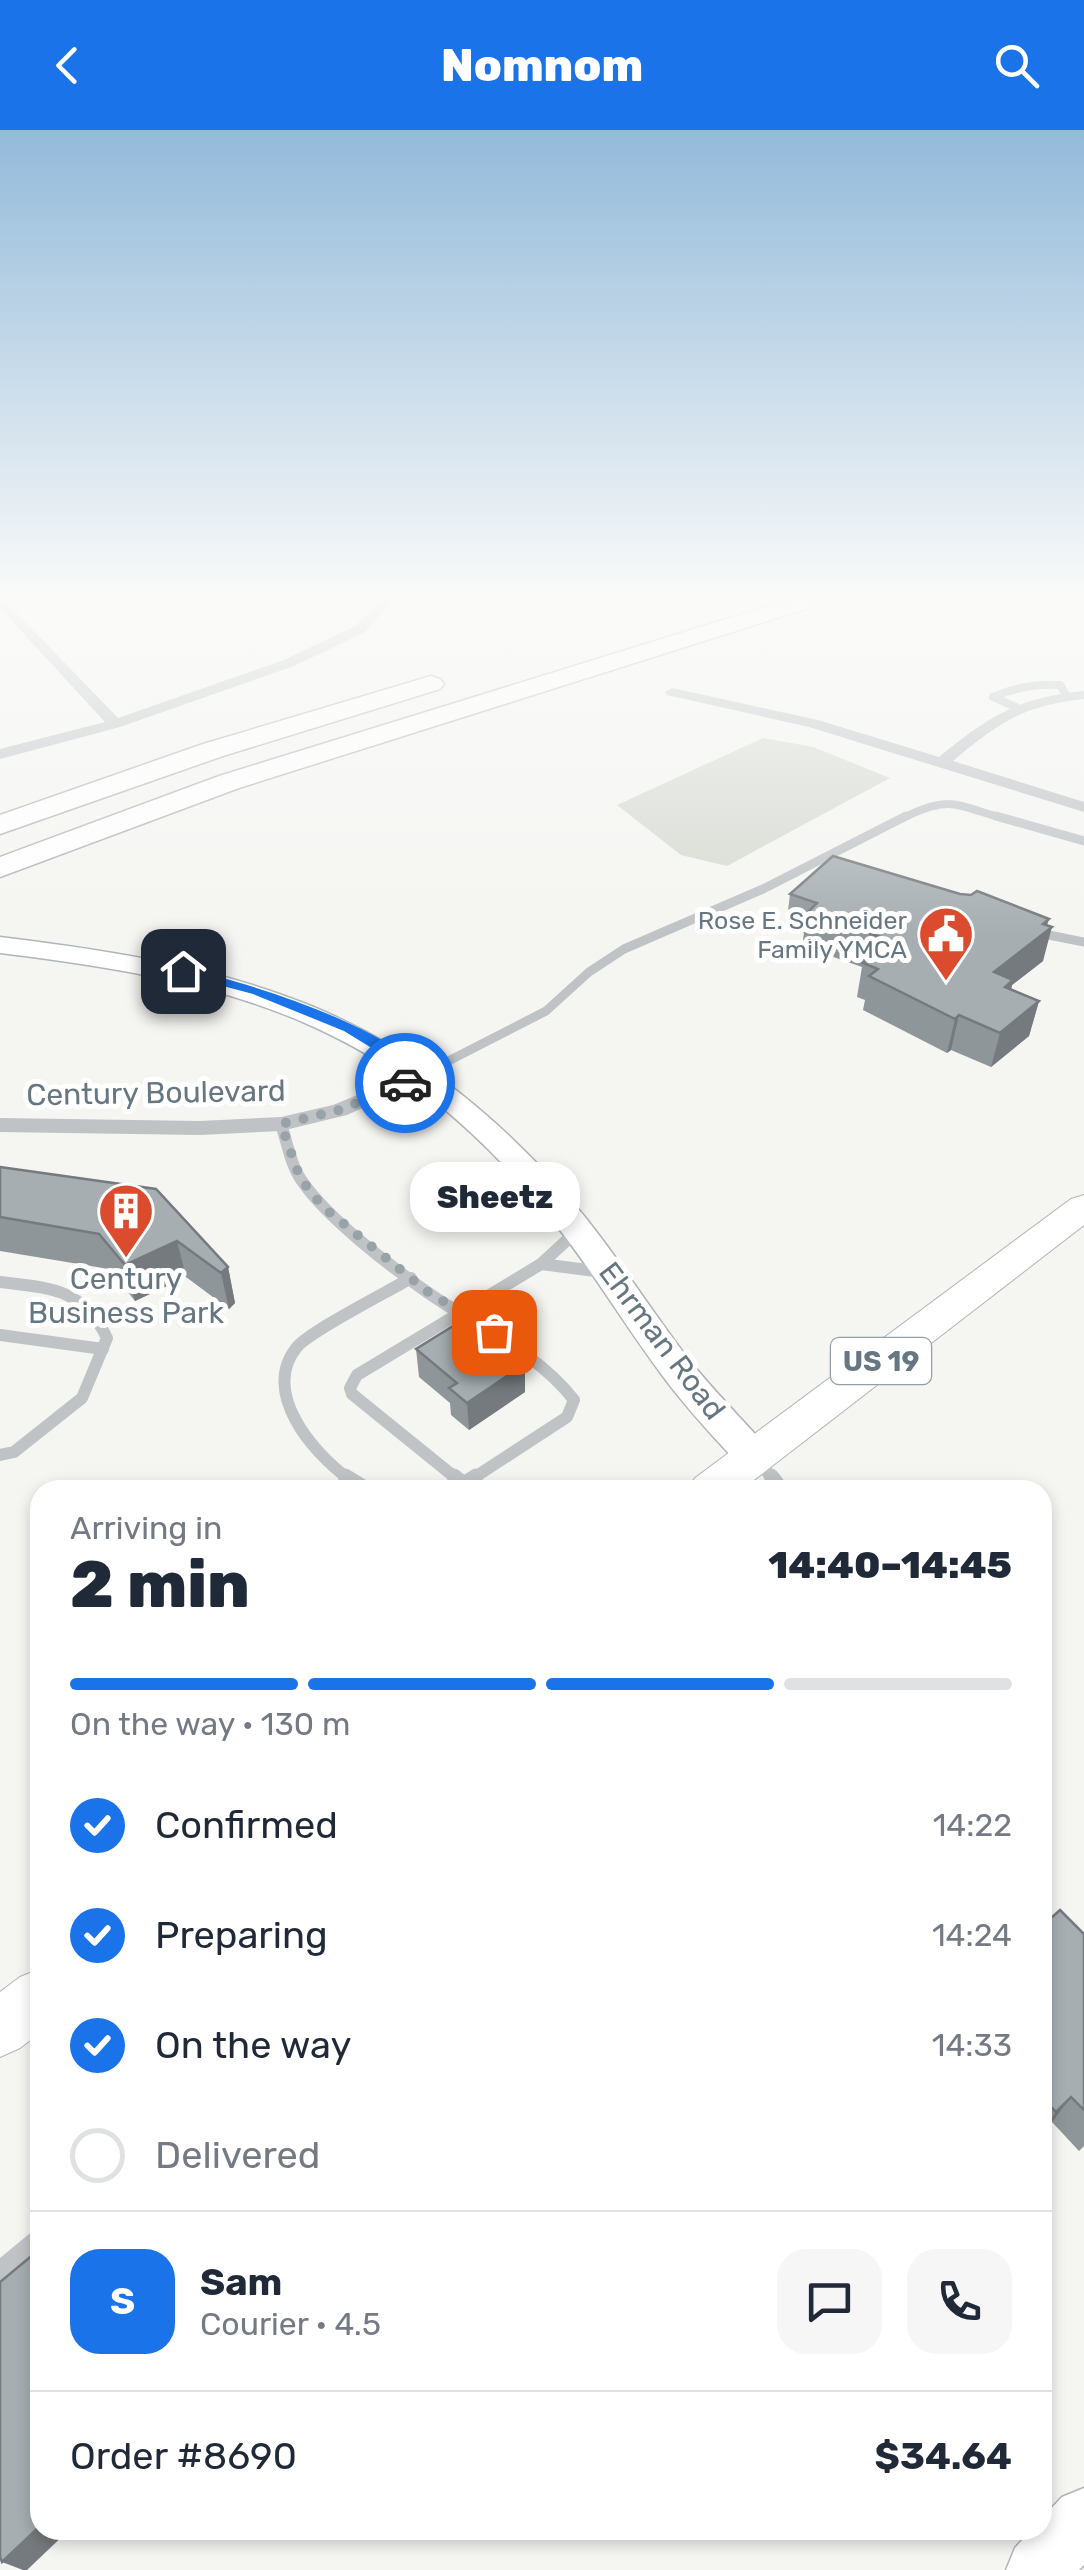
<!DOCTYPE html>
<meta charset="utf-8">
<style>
body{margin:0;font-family:Rubik,sans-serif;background:#f6f6f7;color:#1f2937;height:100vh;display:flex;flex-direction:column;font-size:38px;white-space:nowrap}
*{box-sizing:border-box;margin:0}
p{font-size:32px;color:#747a83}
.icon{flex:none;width:55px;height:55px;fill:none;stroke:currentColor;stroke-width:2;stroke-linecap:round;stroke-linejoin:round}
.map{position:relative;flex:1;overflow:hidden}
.sheet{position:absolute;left:30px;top:1350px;width:1022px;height:1060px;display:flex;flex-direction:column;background:#fff;border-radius:30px;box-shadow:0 5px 15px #0003}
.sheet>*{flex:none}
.pin{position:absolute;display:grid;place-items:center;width:85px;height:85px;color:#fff;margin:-42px;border-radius:20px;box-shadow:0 5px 15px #0006}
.courier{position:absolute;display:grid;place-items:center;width:100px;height:100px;margin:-50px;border:8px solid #1a73e8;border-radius:50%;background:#fff;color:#222;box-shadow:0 2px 12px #0007}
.bubble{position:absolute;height:70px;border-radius:30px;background:#fff;box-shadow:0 5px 15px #0003;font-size:32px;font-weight:800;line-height:70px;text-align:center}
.head em{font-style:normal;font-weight:800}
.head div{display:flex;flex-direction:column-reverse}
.head{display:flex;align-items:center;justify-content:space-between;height:170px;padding:0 40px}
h1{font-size:65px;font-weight:800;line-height:75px}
.bar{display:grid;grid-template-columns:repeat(4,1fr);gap:15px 10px;align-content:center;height:120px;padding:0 40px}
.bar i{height:12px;border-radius:8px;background:#e0e1e3}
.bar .active{background:#1a73e8}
.bar p{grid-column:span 4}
.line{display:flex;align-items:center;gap:25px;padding:0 40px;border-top:2px solid #e0e1e3}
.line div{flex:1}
.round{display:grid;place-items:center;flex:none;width:105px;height:105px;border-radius:30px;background:#f6f6f7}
ol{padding:0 40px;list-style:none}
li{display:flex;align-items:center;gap:30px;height:110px}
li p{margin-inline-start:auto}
li .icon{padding:10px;border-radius:50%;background:#1a73e8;color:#fff;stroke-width:4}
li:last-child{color:#747a83}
li i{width:55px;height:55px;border:5px solid #e0e1e3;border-radius:50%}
header{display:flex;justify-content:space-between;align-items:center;height:130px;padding:0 40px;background:#1a73e8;color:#fff;font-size:45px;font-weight:800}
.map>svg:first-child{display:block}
.green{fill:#d5dad1}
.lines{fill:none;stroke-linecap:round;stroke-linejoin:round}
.secondary-casing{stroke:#afb5b9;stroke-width:3}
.primary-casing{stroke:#b0b5b8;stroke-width:2}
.highway-casing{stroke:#b0b4b7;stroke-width:3}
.lane-far4{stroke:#bfc3c6;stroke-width:8}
.lane-far3{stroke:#bfc3c6;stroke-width:9}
.lane-far2{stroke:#bfc3c6;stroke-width:12}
.lane-far1{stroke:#bfc3c6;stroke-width:15}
.lane{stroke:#bfc3c6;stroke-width:20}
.street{fill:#bfc3c6;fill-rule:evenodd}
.secondary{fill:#fff;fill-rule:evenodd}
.primary{fill:#fff;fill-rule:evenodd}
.highway{fill:#fff;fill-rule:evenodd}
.wall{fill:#8f9699}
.shaded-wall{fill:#747a7d}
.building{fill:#a6aeb2;stroke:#747a7d;stroke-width:2.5}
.route{fill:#1a73e8}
.done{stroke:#98a3a9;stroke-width:10;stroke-dasharray:0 18}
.labels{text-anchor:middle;stroke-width:10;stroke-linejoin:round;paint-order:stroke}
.far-poi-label{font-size:25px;fill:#667781;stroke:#fff;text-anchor:end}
.shield{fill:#fff;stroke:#94a0a7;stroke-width:2.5}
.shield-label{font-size:28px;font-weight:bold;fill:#667781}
.street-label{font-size:30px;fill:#667781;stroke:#fff}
.poi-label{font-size:30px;fill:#667781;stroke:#fff}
</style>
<header><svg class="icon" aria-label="back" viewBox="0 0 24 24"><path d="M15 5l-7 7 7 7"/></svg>Nomnom<svg class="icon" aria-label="search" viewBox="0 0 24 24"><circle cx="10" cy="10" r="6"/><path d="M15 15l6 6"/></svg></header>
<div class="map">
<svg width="1084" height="2440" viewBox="0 0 1084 2440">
<rect width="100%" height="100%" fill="#f5f5f2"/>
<path class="green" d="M763 608 813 617 890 648 727 736 681 725 617 675Z"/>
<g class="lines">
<g class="secondary-casing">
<g id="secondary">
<path d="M0 807C245 837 400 876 569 1068 612 1117 646 1174 686 1226 711 1258 740 1287 767 1317L773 1327 767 1337 754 1341 741 1337C714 1307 686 1278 662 1245 623 1193 590 1136 548 1085 389 892 239 852 0 823Z"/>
<path d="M1084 2358V2435L1079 2440H1006L1015 2418 1031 2400H1042V2388L1062 2367Z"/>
</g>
</g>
<g class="primary-casing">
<g id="primary">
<path d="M1084 1065V1095L741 1360H688L695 1348 1071 1069Z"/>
<path d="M40 1839V1903L20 1918 0 1927V1862L20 1847Z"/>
</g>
</g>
<g class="highway-casing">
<g id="highway">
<path d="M807 464H840L837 469 239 658 0 747V727L219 646Z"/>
<path d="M431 546 440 549 444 554 440 559 223 626 0 704V685L203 614Z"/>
</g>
</g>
<g class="lane-far4">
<path d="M1016 577 993 567C1015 557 1036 554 1060 555L1067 566"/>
<path d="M901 689C949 664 955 675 1005 689"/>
</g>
<g class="lane-far3">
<path d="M996 686 1084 711"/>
<path d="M1034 802 1084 812"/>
<path d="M423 944 546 881 589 842 624 819 763 759 906 686"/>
</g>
<g class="lane-far2">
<path d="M281 994C287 1012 291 1036 302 1051 327 1088 390 1136 427 1162 477 1197 536 1221 574 1270L567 1287 472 1349"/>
<path d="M541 1134 603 1142"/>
<path d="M0 1152C50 1158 83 1158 107 1208L82 1268 14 1322 0 1325"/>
<path d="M0 1205 103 1219"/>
<path d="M755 1327 773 1349"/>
<path d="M349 1349C313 1323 260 1262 297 1217 310 1201 389 1161 411 1148"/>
<path d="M457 1349 352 1264 350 1258 357 1245 541 1134 578 1100"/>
</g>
<g class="lane-far1">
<path d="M345 1346 368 1360"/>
<path d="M454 1346 471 1360"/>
<path d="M771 1346 782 1360"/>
<path d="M454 1360 476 1346"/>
</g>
<path class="lane" d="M0 2141 40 2108"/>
<g class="street">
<path d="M386 464H399L365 502 294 536 120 597 0 629V619L105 592 0 478V466L118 588 284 530 355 496Z"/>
<path d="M672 558 818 590 939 627C989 586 1019 567 1084 561V569C1024 575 998 593 953 631L1084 672V682L809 597 667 565 665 562Z"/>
<path d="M423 938 430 940 433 944 430 948 347 985 281 1001 200 1005 0 1002V988L200 991 281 987 333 975Z"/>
</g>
<use href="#secondary" class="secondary"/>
<use href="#primary" class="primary"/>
<use href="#highway" class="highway"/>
</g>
<g class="wall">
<path d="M790 764 1047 795 1043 831 1012 855 1011 860 1039 871 1029 906 991 937 951 920 947 923 863 880 865 870 857 867 862 837 802 816 804 803 786 797Z"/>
<path d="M0 1037 156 1059 228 1137 235 1173 229 1179 186 1147 135 1171 109 1139 0 1121Z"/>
<path d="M416 1219 525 1262 469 1300 451 1285 450 1273 419 1247Z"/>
<path d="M1042 1796 1084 1804V2016L1079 2021 1052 1992 1042 2001Z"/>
<path d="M672 2400H687L679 2409Z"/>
</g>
<g class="shaded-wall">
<path d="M1049 789 1045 802 1052 797 1043 831 1012 855 1004 884 994 842Z"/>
<path d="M1039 871 1029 906 991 937 1000 903Z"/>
<path d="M959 885 951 920 947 923 955 889Z"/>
<path d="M177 1111 186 1147 135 1171 125 1135Z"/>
<path d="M228 1137 235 1173 229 1179 221 1143Z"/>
<path d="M525 1234V1262L469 1300 467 1273Z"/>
<path d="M1071 1967 1052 1992 1042 2001 1056 1982Z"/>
<path d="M40 2396V2400H69L27 2440H23L2 2432Z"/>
</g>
<g class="building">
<path d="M833 726 960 764 971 765 977 761 1049 789 1043 794 1052 797 994 842 1013 850 1005 857 1039 871 1000 903 959 885 955 889 869 846 878 839 863 833 893 811 807 783 817 773 790 764Z"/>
<path d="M0 1037 156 1059 228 1137 221 1143 177 1111 125 1135 99 1104 0 1087Z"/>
<path d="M466 1188 525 1234 467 1273 449 1258 457 1253 416 1219Z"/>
<path d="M1060 1780 1084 1804V1980L1071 1967 1056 1982 1042 1968V1796Z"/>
<path d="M40 2119V2396L2 2432 0 2427V2152Z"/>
</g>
<linearGradient id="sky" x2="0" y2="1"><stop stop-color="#93bada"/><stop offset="0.58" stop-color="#fafaf9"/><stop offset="1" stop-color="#fafaf9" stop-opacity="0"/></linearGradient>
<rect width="1084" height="805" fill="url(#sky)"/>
<path class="route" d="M183 837C260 857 370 890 430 944L410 956H401V950L414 944 344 901 253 864 178 844Z"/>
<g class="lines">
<path class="done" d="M405 953 340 980 281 994 300 1048 323 1077 428 1162 494 1202"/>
</g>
<defs>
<g id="civic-pin" transform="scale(2.875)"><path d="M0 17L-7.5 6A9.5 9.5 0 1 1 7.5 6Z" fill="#da4c2d" stroke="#fff"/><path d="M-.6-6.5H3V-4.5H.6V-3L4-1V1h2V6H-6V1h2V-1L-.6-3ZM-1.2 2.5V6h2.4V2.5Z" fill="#fff"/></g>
<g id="building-pin" transform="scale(2.875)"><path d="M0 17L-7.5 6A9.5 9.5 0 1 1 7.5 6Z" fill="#da4c2d" stroke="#fff"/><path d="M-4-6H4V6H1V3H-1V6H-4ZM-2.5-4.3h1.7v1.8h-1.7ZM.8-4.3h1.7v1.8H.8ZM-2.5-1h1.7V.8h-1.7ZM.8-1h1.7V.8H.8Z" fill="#fff"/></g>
</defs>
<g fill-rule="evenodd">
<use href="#civic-pin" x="946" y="804"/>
<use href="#building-pin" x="126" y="1081"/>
</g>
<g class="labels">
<g class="far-poi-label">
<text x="907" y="799">Rose E. Schneider<tspan x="907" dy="29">Family YMCA</tspan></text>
</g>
<rect class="shield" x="831" y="1208" width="100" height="46" rx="8"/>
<g class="shield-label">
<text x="881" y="1241">US 19</text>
</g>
<g class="street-label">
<text transform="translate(156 963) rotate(-1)" y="10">Century Boulevard</text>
<text transform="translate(662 1211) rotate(53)" y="10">Ehrman Road</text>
</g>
<g class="poi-label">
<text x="126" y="1159">Century<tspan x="126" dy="34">Business Park</tspan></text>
</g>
</g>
</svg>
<div class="pin" style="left:494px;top:1202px;background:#ea580c"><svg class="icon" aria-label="bag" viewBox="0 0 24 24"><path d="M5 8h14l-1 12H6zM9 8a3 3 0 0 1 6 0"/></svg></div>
<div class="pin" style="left:183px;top:841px;background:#1f2937"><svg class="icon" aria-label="home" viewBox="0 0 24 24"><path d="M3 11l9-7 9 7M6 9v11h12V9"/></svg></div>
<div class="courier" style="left:405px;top:953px"><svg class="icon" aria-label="car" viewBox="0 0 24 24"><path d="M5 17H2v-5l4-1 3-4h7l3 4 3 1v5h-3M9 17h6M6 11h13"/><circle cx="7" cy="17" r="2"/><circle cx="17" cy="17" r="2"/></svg></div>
<div class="bubble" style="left:410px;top:1032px;width:170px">Sheetz</div>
<section class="sheet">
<div class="head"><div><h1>2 min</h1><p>Arriving in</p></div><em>14:40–14:45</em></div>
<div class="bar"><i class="active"></i><i class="active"></i><i class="active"></i><i></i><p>On the way · 130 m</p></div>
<ol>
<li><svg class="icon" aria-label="check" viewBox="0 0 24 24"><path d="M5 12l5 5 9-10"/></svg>Confirmed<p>14:22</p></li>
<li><svg class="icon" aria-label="check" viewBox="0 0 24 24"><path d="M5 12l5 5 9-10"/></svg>Preparing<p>14:24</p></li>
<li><svg class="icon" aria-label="check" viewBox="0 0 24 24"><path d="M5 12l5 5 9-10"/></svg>On the way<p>14:33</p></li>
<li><i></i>Delivered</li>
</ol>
<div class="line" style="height:180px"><b class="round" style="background:#1a73e8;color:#fff">S</b><div><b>Sam</b><p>Courier · 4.5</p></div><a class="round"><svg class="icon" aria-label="chat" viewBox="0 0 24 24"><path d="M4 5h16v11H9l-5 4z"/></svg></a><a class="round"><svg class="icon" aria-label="phone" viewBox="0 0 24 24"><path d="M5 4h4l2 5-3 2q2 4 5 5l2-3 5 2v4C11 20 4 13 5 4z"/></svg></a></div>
<div class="line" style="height:130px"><div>Order #8690</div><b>$34.64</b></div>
</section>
</div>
